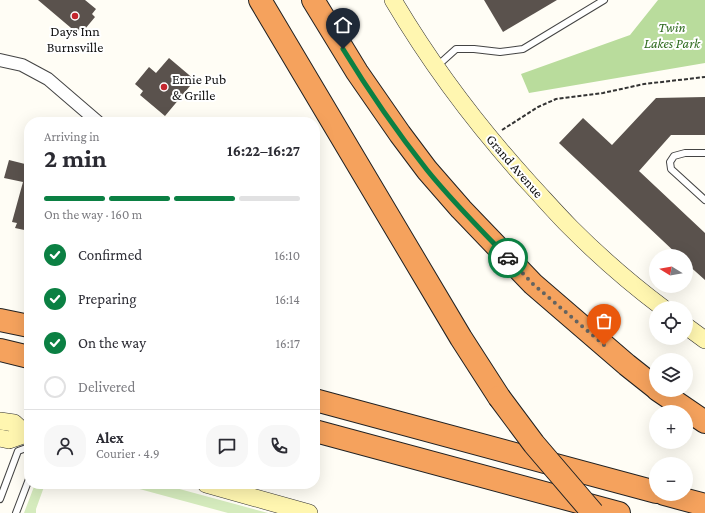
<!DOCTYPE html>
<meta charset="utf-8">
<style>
body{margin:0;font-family:"Crimson Pro",serif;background:#f7f7f7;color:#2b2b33;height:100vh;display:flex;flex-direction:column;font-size:15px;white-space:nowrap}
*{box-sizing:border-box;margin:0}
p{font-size:13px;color:#7c7c81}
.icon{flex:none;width:22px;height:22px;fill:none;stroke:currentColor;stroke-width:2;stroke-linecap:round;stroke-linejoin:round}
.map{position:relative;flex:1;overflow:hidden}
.details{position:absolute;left:24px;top:117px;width:296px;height:372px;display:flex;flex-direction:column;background:#fff;border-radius:16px;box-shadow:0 4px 16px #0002}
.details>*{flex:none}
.needle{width:26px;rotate:281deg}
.buttons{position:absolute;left:649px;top:249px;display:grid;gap:8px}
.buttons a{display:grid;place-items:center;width:44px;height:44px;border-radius:50%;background:#fff;box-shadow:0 4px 16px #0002;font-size:20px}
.pin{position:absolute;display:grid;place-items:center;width:34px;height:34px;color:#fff;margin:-41px -17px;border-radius:50% 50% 50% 0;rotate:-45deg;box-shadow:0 0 4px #0007}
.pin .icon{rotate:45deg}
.courier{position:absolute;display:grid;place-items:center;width:40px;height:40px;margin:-20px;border:3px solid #0b8043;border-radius:50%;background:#fff;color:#222;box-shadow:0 1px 5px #0007}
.summary em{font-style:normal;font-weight:700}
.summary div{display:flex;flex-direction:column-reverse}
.summary{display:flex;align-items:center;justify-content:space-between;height:68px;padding:0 20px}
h1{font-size:26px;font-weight:700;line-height:30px}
.bar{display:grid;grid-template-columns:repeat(4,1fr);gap:6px 4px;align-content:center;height:48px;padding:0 20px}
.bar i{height:5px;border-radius:3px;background:#e1e1e2}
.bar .current{background:#0b8043}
.bar p{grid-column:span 4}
.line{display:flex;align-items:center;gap:10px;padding:0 20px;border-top:1px solid #e1e1e2}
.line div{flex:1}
.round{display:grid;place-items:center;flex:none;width:42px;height:42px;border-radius:16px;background:#f7f7f7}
ol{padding:0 20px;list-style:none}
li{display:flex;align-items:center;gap:12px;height:44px}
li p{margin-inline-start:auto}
li .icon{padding:4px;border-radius:50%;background:#0b8043;color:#fff;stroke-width:4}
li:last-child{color:#7c7c81}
li i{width:22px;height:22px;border:2px solid #e1e1e2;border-radius:50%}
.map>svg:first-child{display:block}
.green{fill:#d5ebbd}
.forest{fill:#b9dc9c}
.building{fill:#5a524d}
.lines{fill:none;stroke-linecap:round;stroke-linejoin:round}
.lane-casing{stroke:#444;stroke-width:8}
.street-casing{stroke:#444;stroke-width:14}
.secondary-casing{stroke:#333;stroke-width:18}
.highway-casing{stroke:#222;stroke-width:24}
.path{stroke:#333;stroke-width:2;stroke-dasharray:4 2;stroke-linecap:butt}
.lane{stroke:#fff;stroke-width:6}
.street{stroke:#fff;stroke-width:12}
.secondary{stroke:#fff6b0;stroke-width:17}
.highway{stroke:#f5a25d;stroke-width:22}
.highway-bridge-casing{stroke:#222;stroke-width:24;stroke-linecap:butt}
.highway-bridge{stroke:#f5a25d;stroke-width:22}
.done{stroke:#646461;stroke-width:4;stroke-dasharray:0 7.2}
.route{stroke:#0b8043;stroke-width:5}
.poi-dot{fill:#c4262e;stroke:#fff;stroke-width:1.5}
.labels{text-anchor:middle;stroke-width:4;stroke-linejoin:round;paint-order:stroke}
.park-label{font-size:14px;font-style:italic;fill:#2f6b1f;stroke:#fff}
.poi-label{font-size:14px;fill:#111;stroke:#fff}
.street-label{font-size:14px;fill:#111;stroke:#fff}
</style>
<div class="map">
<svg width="705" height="513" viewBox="0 0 705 513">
<rect width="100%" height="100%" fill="#fffdf5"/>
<g class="green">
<path d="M35 484H45L36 509V513H24Z"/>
<path d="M121 484H161L268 513H228Z"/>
</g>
<path class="forest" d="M658 0H705V63L529 93 521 74 630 35Z"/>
<g class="building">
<path d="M38 0H85L96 9 92 14 95 17 85 29 82 26 77 33Z"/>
<path d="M484 0H557L503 32Z"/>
<path d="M169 58 195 80 165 116 140 95 143 91 135 84 149 67 156 73Z"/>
<path d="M705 97V135H671L639 171 705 233V280L686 263V256H679L559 143 583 118 612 145 656 98Z"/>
<path d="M9 160 29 165V231L15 228 17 223 12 222 23 182 4 178Z"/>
</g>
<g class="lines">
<g class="lane-casing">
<g id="lane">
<path d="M436 67 456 49H474L500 52 523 49 604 0"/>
<path d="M705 153H685L674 156 670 162 671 169 705 200"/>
<path d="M0 499 18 451 29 447"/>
<path d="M16 513 29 479"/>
</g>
</g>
<g class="street-casing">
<path id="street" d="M0 60 22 65 48 79 98 122"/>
</g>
<g class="secondary-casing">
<g id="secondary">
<path d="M393 0C432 66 479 128 530 184 544 199 557 214 571 228 600 257 631 284 663 308"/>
<path d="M686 326 705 340"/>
<path d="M0 421 14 423 26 434 29 435"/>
<path d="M0 438 9 440 26 434"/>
<path d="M206 484 309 513"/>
</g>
</g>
<g class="highway-casing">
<g id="highway">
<path d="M260 0 461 338 499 397"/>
<path d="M313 0 357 72 400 134 427 170 461 209 533 284 627 365 656 388"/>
<path d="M0 320 29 326"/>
<path d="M0 350 29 357"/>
<path d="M658 390 705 422"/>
<path d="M315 400 656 492"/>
<path d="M315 431 619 513"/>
<path d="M664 494 705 505"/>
</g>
</g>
<path class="path" d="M502 130 538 107 556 99 603 93 644 84 705 77"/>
<use href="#lane" class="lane"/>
<use href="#street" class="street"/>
<use href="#secondary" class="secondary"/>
<use href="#highway" class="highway"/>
<g class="highway-bridge-casing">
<path id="highway-bridge" d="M499 397 534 444 593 513"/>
</g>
<use href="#highway-bridge" class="highway-bridge"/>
</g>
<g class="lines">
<path class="done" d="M508 258 533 284 604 345"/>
<path class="route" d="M343 49C368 90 397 132 427 170 452 201 480 229 508 258"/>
</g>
<g class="poi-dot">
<circle cx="75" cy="16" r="4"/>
<circle cx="164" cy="87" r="4"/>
</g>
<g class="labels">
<g class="park-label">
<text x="672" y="32">Twin<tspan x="672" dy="16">Lakes Park</tspan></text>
</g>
<g class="poi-label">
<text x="75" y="36">Days Inn<tspan x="75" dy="16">Burnsville</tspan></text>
<text x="172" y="84" text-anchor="start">Ernie Pub<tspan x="172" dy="16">&amp; Grille</tspan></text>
</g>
<g class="street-label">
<text transform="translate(515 166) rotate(49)" y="5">Grand Avenue</text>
</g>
</g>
</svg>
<div class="buttons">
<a><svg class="needle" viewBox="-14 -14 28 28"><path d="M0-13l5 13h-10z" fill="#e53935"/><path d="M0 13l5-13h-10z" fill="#7c7c81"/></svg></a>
<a><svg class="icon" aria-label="locate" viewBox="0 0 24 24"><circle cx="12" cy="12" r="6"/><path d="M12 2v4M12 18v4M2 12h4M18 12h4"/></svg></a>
<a><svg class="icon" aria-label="layers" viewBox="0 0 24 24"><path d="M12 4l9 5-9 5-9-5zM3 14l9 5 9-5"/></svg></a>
<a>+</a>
<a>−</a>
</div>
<div class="pin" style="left:604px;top:345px;background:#ea580c"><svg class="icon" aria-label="bag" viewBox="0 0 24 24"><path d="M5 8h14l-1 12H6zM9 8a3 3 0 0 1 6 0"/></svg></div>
<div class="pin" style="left:343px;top:49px;background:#1f2937"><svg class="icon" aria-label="home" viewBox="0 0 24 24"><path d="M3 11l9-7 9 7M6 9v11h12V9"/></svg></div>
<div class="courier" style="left:508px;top:258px"><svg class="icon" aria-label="car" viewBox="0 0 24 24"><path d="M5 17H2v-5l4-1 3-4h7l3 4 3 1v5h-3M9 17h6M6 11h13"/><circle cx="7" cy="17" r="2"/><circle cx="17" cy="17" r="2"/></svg></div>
<section class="details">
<div class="summary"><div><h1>2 min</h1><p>Arriving in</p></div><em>16:22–16:27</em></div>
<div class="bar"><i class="current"></i><i class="current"></i><i class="current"></i><i></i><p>On the way · 160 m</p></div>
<ol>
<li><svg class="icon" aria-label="check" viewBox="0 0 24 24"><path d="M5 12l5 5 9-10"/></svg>Confirmed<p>16:10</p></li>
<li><svg class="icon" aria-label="check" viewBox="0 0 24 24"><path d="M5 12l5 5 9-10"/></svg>Preparing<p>16:14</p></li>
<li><svg class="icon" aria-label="check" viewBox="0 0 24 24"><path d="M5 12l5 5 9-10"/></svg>On the way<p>16:17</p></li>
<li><i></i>Delivered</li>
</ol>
<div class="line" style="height:72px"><a class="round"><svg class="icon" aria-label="person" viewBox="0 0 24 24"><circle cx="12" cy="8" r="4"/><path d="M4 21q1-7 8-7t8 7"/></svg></a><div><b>Alex</b><p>Courier · 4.9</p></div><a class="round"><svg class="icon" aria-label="chat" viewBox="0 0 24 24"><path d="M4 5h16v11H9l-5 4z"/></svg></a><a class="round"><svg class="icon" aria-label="phone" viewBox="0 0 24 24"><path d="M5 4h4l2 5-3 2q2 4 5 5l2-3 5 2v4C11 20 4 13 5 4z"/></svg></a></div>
</section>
</div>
